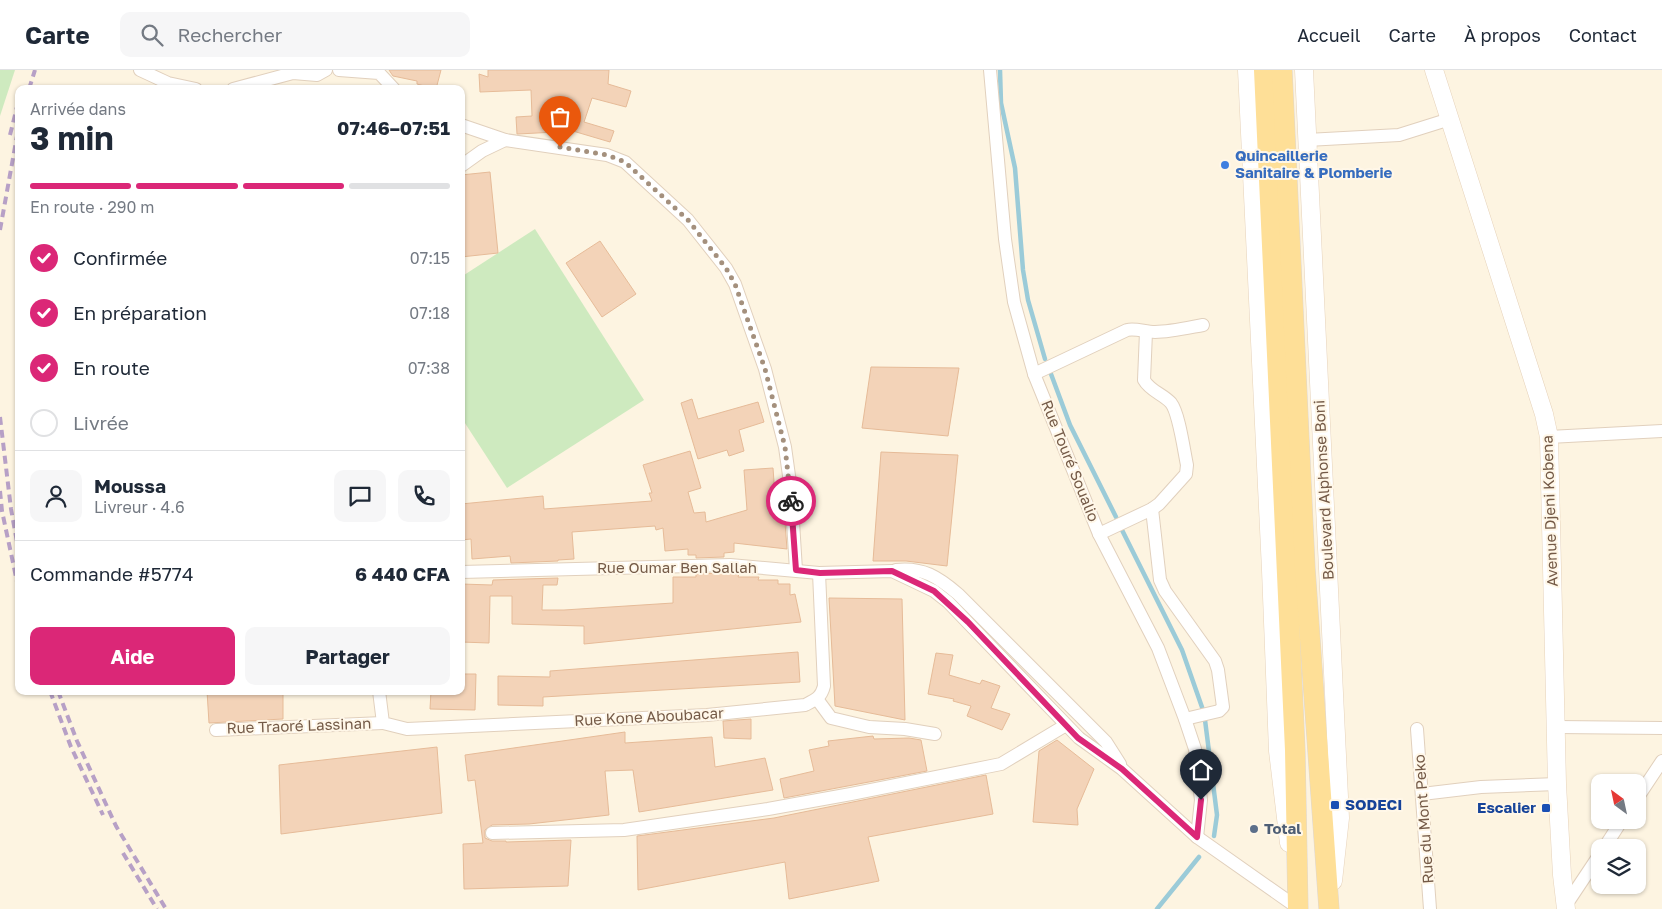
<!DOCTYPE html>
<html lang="fr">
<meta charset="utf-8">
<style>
body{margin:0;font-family:"Golos Text",sans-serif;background:#f6f6f7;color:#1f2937;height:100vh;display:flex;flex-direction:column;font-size:19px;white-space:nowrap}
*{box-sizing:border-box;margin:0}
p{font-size:16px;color:#747a83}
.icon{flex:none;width:28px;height:28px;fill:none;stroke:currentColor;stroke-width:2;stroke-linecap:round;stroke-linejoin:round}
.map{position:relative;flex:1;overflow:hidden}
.drawer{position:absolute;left:15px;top:15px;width:450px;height:610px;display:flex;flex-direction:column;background:#fff;border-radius:10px;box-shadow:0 1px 4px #0004}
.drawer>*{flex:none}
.needle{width:32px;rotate:327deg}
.fabs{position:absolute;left:1591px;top:704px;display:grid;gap:10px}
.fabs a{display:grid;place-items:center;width:55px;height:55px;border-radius:10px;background:#fff;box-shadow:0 1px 4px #0004;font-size:25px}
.pin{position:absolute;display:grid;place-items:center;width:42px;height:42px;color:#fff;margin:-51px -21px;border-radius:50% 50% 50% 0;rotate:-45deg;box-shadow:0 0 5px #0007}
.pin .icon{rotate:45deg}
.courier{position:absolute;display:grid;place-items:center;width:50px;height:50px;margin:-25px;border:4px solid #db2777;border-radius:50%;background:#fff;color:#222;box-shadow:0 1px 6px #0007}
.head em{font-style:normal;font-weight:700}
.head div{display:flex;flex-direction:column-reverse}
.head{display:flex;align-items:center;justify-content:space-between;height:85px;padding:0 15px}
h1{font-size:32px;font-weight:700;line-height:38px}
.bar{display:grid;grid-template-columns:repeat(4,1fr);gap:8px 5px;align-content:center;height:60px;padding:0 15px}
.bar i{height:6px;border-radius:4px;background:#e0e1e3}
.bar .current{background:#db2777}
.bar p{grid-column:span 4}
.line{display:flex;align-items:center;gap:12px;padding:0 15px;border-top:1px solid #e0e1e3}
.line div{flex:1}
.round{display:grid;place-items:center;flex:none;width:52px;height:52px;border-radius:10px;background:#f6f6f7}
ol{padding:0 15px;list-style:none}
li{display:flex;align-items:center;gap:15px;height:55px}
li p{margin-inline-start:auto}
li .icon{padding:5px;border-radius:50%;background:#db2777;color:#fff;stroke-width:4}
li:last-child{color:#747a83}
li i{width:28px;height:28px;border:2px solid #e0e1e3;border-radius:50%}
.action{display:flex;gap:10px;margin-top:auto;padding:10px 15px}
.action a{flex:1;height:58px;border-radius:10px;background:#db2777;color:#fff;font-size:20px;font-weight:700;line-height:58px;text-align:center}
.action a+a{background:#f6f6f7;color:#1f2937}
header{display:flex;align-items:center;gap:30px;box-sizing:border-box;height:70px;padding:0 25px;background:#fff;border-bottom:1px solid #e0e1e3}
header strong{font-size:24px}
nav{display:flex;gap:28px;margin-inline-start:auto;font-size:18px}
.search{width:350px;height:45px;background:#f6f6f7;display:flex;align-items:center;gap:12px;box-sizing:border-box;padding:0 18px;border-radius:10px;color:#747a83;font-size:19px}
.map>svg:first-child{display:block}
.green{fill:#ceeabf}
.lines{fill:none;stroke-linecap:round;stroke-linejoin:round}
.stream{stroke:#9bcbd8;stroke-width:4.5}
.building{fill:#f3d3b8;stroke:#e6bb98}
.street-casing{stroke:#e1d0bd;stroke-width:14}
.secondary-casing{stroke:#e6d2ba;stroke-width:19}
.primary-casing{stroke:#ded7d3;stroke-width:21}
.street{stroke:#fff;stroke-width:12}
.secondary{stroke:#fff;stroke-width:18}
.primary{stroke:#fedf97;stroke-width:20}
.rail{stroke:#b7a0c6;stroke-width:4;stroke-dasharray:8 5;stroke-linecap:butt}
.done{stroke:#a4907d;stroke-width:5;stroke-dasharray:0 9}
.route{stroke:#db2777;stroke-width:6}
.shop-dot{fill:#3f7fe0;stroke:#fff7e8;stroke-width:2}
.transit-dot{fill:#1a4fb4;stroke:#fff7e8;stroke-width:2}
.service-dot{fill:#5c6f8a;stroke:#fff7e8;stroke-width:2}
.labels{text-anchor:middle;stroke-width:4;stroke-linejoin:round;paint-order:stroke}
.shop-label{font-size:15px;font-weight:bold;fill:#366cbe;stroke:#fff7e8;text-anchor:start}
.street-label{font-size:15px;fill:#745a47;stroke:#fff7e8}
.transit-label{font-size:15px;font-weight:bold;fill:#164399;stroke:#fff7e8;text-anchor:start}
.service-label{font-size:15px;font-weight:bold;fill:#4e5e75;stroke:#fff7e8;text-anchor:start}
</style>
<header>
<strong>Carte</strong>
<div class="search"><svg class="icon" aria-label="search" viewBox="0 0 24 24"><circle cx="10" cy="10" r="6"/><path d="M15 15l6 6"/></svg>Rechercher</div>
<nav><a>Accueil</a><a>Carte</a><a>À propos</a><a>Contact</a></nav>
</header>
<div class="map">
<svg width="1662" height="839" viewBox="0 0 1662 839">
<rect width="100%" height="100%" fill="#fdf4e1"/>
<g class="green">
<path d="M0 0H15L0 46Z"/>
<path d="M535 159 644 330 507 418 461 347V207Z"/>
</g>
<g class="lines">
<g class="stream">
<path d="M1000 0 1001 33 1015 98 1023 200 1028 230 1045 289"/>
<path d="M1051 304 1070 355 1116 447"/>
<path d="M1121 458 1182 580 1203 640"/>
<path d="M1205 650 1217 745 1214 766"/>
<path d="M1157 839 1199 787"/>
</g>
</g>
<g class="building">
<path d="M389 0H441L436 19 417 14V11L393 6Z"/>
<path d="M488 0H609L608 14 631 21 626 37 592 28 584 52 614 61 610 72 556 56V62L518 64H517L516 47 532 46 531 20 480 22 479 4 488 7Z"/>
<path d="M490 102 498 183 461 187V105Z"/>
<path d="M600 171 636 224 602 247 566 193Z"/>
<path d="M871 297 959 298 948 366 862 358Z"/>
<path d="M692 329 698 349 758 332 764 352 739 360 744 381 729 386 727 380 698 389 681 333Z"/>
<path d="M690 381 701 418 688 422 694 443 705 442 706 452 747 440 744 400 773 398 776 439H784L787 479 734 473V482L724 483V487L696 488V485H688V479L665 481 663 458 656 460 655 456 572 462 574 489 558 490V491L511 493 510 486 472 489 471 469 461 470V434L543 426 544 439 652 431 649 423H652L643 395Z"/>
<path d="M881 382 958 385 947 496 906 491H873Z"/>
<path d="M723 503 739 504 738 507H759L758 510H778V514H790V525L795 524 801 552 584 574V556L512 554V526H490L489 573 461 572V514L492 515 493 510 558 508 557 515H543L542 540H564L673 533V507H696V504Z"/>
<path d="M829 528 902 529 905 650 835 636Z"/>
<path d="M798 582 800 612 543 627V636L498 635V606L550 607V601Z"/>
<path d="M936 583 953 585 949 605 980 614 982 610 1000 616 991 638 1010 644 1002 660 967 646 971 636 953 631 954 629 928 624Z"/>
<path d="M461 604H476L475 640 430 639 431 621H461Z"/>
<path d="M207 621H283V649L209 653Z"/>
<path d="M751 649V669L724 668 723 651Z"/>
<path d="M625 662V673L712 667 715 697 765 688 773 720 639 742 633 700 605 701 609 745 529 754 492 755 485 760V768L492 771H506V772L571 770 568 816 464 819 463 774 483 773 475 710 468 711 465 685Z"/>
<path d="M873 666 874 669 909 668 921 670 927 701 784 728 780 709 814 701 809 680 829 676 828 671Z"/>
<path d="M1057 670 1094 699 1077 739 1078 755 1033 752 1039 681Z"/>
<path d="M437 677 442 743 281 764 279 695Z"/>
<path d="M986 705 993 744 868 767 879 811 789 829 785 792 638 820 637 766 774 748Z"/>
</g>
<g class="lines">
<g class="street-casing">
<g id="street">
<path d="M140 0 168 13 196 19"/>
<path d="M339 0 379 3 394 19"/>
<path d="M990 0 1005 169 1014 232 1034 304 1099 464 1158 578 1185 649 1195 679 1201 730 1197 767"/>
<path d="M233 19 293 3 317 5 326 0"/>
<path d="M461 55 505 70 607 85 625 92 688 150 726 198 735 214 765 299 785 377 791 420 796 500"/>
<path d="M1307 70 1399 65 1450 49"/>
<path d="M461 96 482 81 505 70"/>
<path d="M1034 304 1127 260C1136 258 1145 262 1155 262 1170 262 1187 258 1203 255"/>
<path d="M1549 367 1662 361"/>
<path d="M1152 439 1160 510 1165 521 1215 591 1218 600 1223 637 1219 641 1185 649"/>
<path d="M1099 464 1152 439 1159 434 1186 404 1187 395C1184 381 1179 343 1171 333 1163 324 1150 321 1144 310L1146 262"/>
<path d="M896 500C923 497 938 507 958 524L1106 672 1120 694"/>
<path d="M461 502 730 495 819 503 892 501 934 521 948 532 1079 668 1122 699 1197 767 1298 838"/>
<path d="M379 621 383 653 407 659 707 645 805 635C815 630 821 628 824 616L819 503"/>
<path d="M817 629 831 648 869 657 905 659 935 664"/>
<path d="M1556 657 1662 658"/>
<path d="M1417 659 1430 839"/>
<path d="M216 660 383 653"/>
<path d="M1422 724 1481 717 1557 714"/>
<path d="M1638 727 1662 691"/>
<path d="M492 763 624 760 768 739 851 724 1001 694 1066 655"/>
<path d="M1604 778 1622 750"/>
<path d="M1566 835 1600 784"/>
</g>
</g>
<g class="secondary-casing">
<g id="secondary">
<path d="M1247 0 1271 500 1278 681 1289 773"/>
<path d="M1304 0 1340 748 1333 811"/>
<path d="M1434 0 1544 344 1549 367 1557 714 1562 805 1566 839"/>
</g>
</g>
<g class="primary-casing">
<g id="primary">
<path d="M1264 0 1295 680 1298 839"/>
<path d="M1282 0 1305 498 1329 839"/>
</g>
</g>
<use href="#street" class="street"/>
<use href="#secondary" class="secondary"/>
<use href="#primary" class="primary"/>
<g class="rail">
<path d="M29 19 35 0"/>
<path d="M10 65 19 29"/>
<path d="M0 160 19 55"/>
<path d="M0 347 11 439 19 483"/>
<path d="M0 421 2 441 19 521"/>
<path d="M50 621 71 677 103 745"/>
<path d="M58 621 77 671 116 756 166 839"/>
<path d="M123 783 157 839"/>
</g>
</g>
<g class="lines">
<path class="done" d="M560 77 607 85 625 92 688 150 726 198 735 214 765 299 785 377 791 431"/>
<path class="route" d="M791 431 796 500 820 503 892 501 934 521 968 552 1078 668 1122 699 1197 767 1201 730"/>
</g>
<circle class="shop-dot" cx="1225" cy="95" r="5"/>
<g class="transit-dot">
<rect x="1330" y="730" width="10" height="10" rx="2.5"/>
<rect x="1541" y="733" width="10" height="10" rx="2.5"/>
</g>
<circle class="service-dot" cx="1254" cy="759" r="5"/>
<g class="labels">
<g class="shop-label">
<text x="1235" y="91">Quincaillerie<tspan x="1235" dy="17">Sanitaire &amp; Plomberie</tspan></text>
</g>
<g class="street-label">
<text transform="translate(1070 391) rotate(68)" y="5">Rue Touré Soualio</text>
<text transform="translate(1324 420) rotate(-93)" y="5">Boulevard Alphonse Boni</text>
<text transform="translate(1550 441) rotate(-92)" y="5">Avenue Djeni Kobena</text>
<text x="677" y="503">Rue Oumar Ben Sallah</text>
<text transform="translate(649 647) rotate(-3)" y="5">Rue Kone Aboubacar</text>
<text transform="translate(299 656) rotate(-2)" y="5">Rue Traoré Lassinan</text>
<text transform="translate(1424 749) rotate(-94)" y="5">Rue du Mont Peko</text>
</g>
<g class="transit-label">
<text x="1345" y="740">SODECI</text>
<text x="1536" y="743" text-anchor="end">Escalier</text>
</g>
<g class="service-label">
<text x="1264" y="764">Total</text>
</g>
</g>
</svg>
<div class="fabs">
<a><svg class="needle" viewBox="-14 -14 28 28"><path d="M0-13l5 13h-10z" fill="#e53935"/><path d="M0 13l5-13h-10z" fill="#747a83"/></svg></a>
<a><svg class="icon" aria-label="layers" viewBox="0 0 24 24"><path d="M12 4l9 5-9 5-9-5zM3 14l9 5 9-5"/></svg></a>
</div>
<div class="pin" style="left:560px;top:77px;background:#ea580c"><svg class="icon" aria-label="bag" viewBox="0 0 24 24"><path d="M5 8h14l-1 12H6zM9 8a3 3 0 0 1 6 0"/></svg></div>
<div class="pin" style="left:1201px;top:730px;background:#1f2937"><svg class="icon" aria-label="home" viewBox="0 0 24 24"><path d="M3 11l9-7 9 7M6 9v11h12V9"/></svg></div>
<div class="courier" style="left:791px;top:431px"><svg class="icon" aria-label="bike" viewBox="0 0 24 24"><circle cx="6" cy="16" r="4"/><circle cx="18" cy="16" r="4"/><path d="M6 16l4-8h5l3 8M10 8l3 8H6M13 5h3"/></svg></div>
<section class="drawer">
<div class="head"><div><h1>3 min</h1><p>Arrivée dans</p></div><em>07:46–07:51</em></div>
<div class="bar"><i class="current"></i><i class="current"></i><i class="current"></i><i></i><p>En route · 290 m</p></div>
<ol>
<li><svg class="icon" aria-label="check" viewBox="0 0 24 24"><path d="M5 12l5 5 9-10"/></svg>Confirmée<p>07:15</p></li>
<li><svg class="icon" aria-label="check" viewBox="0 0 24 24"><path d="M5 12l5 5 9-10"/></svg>En préparation<p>07:18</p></li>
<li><svg class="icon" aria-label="check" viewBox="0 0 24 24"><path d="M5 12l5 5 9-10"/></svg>En route<p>07:38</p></li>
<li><i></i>Livrée</li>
</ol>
<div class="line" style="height:90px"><a class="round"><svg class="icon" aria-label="person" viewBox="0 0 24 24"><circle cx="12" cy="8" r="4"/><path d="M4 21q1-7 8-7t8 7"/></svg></a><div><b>Moussa</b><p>Livreur · 4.6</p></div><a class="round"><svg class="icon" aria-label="chat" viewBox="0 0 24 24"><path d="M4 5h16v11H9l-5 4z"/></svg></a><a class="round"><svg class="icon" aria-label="phone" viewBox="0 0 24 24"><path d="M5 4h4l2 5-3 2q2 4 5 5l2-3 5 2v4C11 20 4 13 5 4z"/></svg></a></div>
<div class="line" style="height:65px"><div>Commande #5774</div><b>6 440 CFA</b></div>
<div class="action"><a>Aide</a><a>Partager</a></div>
</section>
</div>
